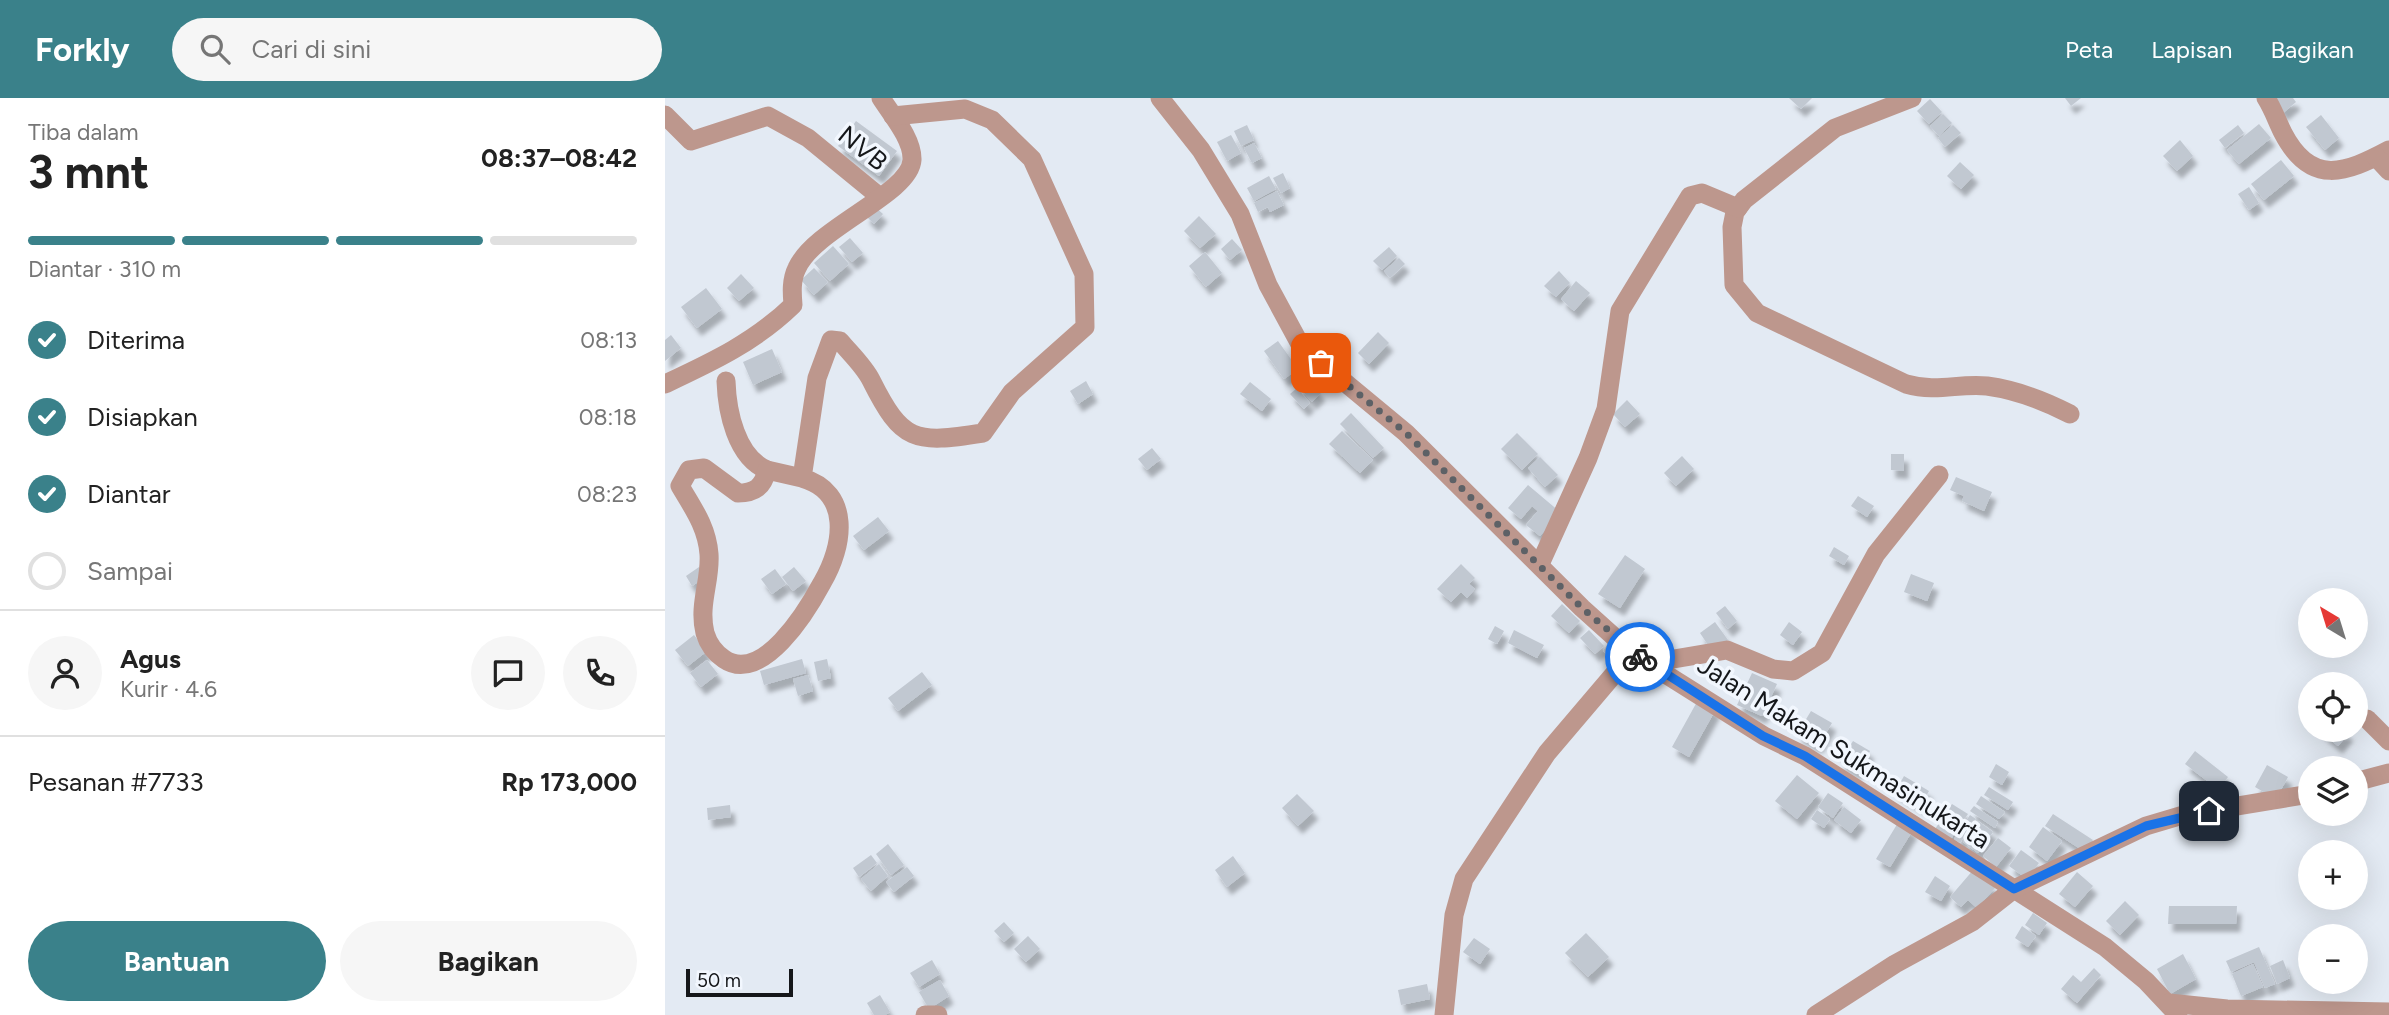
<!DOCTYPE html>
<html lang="id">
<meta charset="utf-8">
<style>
body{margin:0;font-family:Figtree,sans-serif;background:#f6f6f6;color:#222;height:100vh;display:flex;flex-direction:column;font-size:26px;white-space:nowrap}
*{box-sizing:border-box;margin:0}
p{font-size:23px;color:#767676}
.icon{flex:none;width:38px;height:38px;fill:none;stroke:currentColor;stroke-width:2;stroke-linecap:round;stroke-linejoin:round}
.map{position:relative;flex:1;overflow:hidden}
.side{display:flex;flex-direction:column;background:#fff;width:665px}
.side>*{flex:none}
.needle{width:46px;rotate:322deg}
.controls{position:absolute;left:1633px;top:490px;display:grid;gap:14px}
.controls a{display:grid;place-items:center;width:70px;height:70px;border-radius:50%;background:#fff;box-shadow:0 7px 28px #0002;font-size:35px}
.scale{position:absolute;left:21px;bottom:18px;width:107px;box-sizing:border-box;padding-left:7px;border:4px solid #15171a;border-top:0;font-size:19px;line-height:24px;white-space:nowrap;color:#15171a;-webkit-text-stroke:5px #f2f7fe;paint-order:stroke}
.pin{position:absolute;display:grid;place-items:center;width:60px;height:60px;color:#fff;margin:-30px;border-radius:14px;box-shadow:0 4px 10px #0006}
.courier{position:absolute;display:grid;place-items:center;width:70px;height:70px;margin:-35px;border:5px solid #1a73e8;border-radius:50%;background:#fff;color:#222;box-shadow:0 2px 9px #0007}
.summary em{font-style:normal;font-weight:700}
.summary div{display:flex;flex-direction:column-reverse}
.summary{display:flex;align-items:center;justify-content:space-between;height:119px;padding:0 28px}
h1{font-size:46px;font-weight:700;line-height:52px}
.bar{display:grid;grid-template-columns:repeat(4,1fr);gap:10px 7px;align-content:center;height:84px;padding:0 28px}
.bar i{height:9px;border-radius:5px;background:#e0e0e0}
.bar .current{background:#3a818a}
.bar p{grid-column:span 4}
.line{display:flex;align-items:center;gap:18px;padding:0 28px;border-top:2px solid #e0e0e0}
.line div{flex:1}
.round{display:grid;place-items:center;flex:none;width:74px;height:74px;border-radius:37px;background:#f6f6f6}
ol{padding:0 28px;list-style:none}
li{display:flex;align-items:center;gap:21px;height:77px}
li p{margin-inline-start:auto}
li .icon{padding:7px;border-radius:50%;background:#3a818a;color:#fff;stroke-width:4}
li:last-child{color:#767676}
li i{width:38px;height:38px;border:4px solid #e0e0e0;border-radius:50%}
.primary-button{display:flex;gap:14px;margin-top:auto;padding:14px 28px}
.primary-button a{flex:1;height:80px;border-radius:42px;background:#3a818a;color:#fff;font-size:28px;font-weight:700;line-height:80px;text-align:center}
.primary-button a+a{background:#f6f6f6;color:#222}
header{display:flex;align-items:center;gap:42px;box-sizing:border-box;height:98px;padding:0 35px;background:#3a818a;color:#fff}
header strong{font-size:33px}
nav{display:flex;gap:38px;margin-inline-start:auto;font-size:24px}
.search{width:490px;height:63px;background:#f6f6f6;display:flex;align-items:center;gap:18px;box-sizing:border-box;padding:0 24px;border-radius:38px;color:#767676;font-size:26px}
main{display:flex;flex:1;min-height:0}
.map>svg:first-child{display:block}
.building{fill:#c1c8d1;filter:url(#shadow)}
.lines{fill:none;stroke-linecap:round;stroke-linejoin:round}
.minor{stroke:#bd978d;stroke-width:19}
.done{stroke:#5d6166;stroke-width:7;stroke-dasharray:0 12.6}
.route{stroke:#1a73e8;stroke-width:9}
.labels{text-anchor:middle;stroke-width:7;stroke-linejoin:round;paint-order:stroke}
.street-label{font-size:26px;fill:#15171a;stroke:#f2f7fe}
</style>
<header>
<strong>Forkly</strong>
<div class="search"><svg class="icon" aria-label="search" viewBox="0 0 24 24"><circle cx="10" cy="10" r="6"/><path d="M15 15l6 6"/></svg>Cari di sini</div>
<nav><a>Peta</a><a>Lapisan</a><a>Bagikan</a></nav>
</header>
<main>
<section class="side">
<div class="summary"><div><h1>3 mnt</h1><p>Tiba dalam</p></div><em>08:37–08:42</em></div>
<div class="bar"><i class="current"></i><i class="current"></i><i class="current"></i><i></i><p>Diantar · 310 m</p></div>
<ol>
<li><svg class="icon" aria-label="check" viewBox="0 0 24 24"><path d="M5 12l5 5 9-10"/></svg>Diterima<p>08:13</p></li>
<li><svg class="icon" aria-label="check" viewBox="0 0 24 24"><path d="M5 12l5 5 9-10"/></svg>Disiapkan<p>08:18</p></li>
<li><svg class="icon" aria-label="check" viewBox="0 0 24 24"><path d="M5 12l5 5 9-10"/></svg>Diantar<p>08:23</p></li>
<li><i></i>Sampai</li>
</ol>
<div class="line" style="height:126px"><a class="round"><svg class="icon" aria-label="person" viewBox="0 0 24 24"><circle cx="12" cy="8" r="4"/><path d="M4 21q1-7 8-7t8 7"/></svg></a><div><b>Agus</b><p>Kurir · 4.6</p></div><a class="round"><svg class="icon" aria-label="chat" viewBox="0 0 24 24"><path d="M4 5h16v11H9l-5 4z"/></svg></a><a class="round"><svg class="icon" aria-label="phone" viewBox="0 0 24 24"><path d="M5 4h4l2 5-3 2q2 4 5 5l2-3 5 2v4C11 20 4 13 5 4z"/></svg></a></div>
<div class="line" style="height:91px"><div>Pesanan #7733</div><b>Rp 173,000</b></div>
<div class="primary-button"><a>Bantuan</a><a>Bagikan</a></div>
</section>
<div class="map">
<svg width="1724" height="917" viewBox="0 0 1724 917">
<defs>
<filter id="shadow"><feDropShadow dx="4.5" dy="8" stdDeviation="2" flood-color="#0004"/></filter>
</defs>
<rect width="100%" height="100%" fill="#e3eaf3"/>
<g class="building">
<path d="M1124 0H1147L1136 11Z"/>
<path d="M1400 0H1416L1406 8Z"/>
<path d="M1606 0H1628L1631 4 1618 15Z"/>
<path d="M1265 1 1277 14 1264 26 1252 13Z"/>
<path d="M1278 16 1287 25 1274 38 1265 28Z"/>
<path d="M1656 17 1674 40 1660 52 1641 29Z"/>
<path d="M191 23 232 53 214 78 173 48Z"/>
<path d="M1594 26 1606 40 1574 66 1562 52Z"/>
<path d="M582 27 589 42 576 48 569 33Z"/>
<path d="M1288 27 1296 35 1280 49 1273 40Z"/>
<path d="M1573 27 1579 35 1560 50 1554 42Z"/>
<path d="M566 37 576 55 562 63 552 44Z"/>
<path d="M1515 42 1528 58 1512 73 1498 58Z"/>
<path d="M589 45 597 60 587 65 579 50Z"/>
<path d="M1616 62 1629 78 1599 102 1586 86Z"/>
<path d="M1295 64 1309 77 1296 91 1282 78Z"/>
<path d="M618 75 625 90 616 95 608 80Z"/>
<path d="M604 78 611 91 589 103 582 90Z"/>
<path d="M1584 89 1594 105 1584 112 1573 96Z"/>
<path d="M612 93 619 107 605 114 603 109 593 114 589 105Z"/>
<path d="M208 107 218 116 209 126 200 117Z"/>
<path d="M534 118 551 136 535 150 519 133Z"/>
<path d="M185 140 198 155 187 164 174 149Z"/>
<path d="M567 141 577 152 565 162 556 151Z"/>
<path d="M168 148 184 166 165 183 149 165Z"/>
<path d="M724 149 732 158 717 172 708 163Z"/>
<path d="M540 154 557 175 541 189 524 168Z"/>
<path d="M734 160 740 166 725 180 719 173Z"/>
<path d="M149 170 163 184 149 197 136 182Z"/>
<path d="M894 173 905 185 891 199 879 188Z"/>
<path d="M76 176 89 190 74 203 62 190Z"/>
<path d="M911 183 925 195 909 213 896 201Z"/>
<path d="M41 190 57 211 32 230 16 209Z"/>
<path d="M713 234 724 245 704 266 693 255Z"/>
<path d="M6 237 16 250 0 263V242Z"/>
<path d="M613 243 633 271 619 281 599 253Z"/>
<path d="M107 251 117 274 88 287 78 264Z"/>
<path d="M642 281 656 295 647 304 634 289Z"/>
<path d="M421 283 428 296 413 306 405 293Z"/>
<path d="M585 284 606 301 597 313 575 296Z"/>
<path d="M632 290 645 305 639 311 625 296Z"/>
<path d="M962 302 975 316 960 329 948 316Z"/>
<path d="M686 315 719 350 708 360 675 326Z"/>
<path d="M677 333 708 362 695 375 664 346Z"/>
<path d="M852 335 873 356 857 372 836 351Z"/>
<path d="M487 350 496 361 482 372 473 361Z"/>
<path d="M1226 356H1239V373L1226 372Z"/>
<path d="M1017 358 1029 371 1011 388 999 375Z"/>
<path d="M875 359 893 377 880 389 863 370Z"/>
<path d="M1291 379 1327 394 1319 413 1297 403 1299 398 1285 392Z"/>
<path d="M863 387 895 414 875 438 861 427 873 413 867 408 856 421 843 410Z"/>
<path d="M1193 398 1209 408 1202 419 1186 408Z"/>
<path d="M213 419 224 433 199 452 188 438Z"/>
<path d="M1169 449 1184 458 1179 467 1164 458Z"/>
<path d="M960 457 980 471 955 510 933 496Z"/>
<path d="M796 466 810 480 804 486 810 491 802 500 796 494 786 504 772 491Z"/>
<path d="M34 469 40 479 27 488 21 478Z"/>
<path d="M129 469 141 483 128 493 117 479Z"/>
<path d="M110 471 121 486 107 496 96 481Z"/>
<path d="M1246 476 1269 485 1262 503 1239 494Z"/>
<path d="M897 506 915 523 904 535 886 518Z"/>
<path d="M1060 508 1072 523 1063 531 1051 515Z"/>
<path d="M1050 524 1063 542 1047 553 1035 535Z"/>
<path d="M1124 524 1137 534 1128 547 1115 537Z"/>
<path d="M830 528 839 533 832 546 823 541Z"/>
<path d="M849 532 879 547 872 560 843 545Z"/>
<path d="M924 532 939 548 930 556 915 540Z"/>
<path d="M29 537 42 553 23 568 10 552Z"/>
<path d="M942 547 958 559 954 565 938 553Z"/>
<path d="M137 561 141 575 99 587 95 573Z"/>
<path d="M162 561 166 580 153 583 149 564Z"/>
<path d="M42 562 53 576 36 589 25 575Z"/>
<path d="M257 574 267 587 233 613 223 600Z"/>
<path d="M1087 575 1112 586 1097 618 1072 607Z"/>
<path d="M143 577 148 593 133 598 128 581Z"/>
<path d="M1033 602 1051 611 1024 659 1007 649Z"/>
<path d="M1146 613 1167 625 1153 648 1132 636Z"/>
<path d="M1654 632H1680L1684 635 1673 648Z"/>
<path d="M1188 643 1205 653 1192 674 1175 664Z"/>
<path d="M1530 653 1563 679 1554 692 1520 666Z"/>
<path d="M1331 666 1344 674 1337 687 1324 679Z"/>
<path d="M1602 667 1623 679 1611 701 1590 689Z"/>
<path d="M1132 677 1154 695 1132 721 1110 703Z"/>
<path d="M1239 678 1264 693 1255 709 1230 694Z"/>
<path d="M1324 689 1348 704 1343 712 1319 697Z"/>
<path d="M1163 695 1178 705 1168 720 1153 709Z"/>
<path d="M632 696 649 713 633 728 617 710Z"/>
<path d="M1316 698 1340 714 1334 721 1311 706Z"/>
<path d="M1287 706 1303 716 1286 741 1270 731Z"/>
<path d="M65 707 66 719 43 722 42 710Z"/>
<path d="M1309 708 1333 724 1330 730 1305 713Z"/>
<path d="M1179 709 1196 722 1186 735 1169 722Z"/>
<path d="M1152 712 1165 721 1159 730 1146 721Z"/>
<path d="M1388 716 1428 742 1420 754 1380 728Z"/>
<path d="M1305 717 1311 721 1295 745 1289 741Z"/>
<path d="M1234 723 1248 732 1225 769 1211 761Z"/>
<path d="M1313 723 1328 734 1313 755 1298 744Z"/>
<path d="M1378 729 1397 743 1382 763 1364 749Z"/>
<path d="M1333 740 1346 750 1331 769 1318 758Z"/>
<path d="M223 746 239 767 226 777 211 756Z"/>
<path d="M1356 752 1374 765 1362 781 1344 768Z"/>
<path d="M206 757 212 765 194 779 188 770Z"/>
<path d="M568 758 580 775 562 789 550 772Z"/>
<path d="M214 766 223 778 206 793 196 781Z"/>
<path d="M242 769 249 778 229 794 221 784Z"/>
<path d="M1309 771 1330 790 1312 810 1303 802 1296 809 1285 799Z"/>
<path d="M1412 774 1428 788 1410 809 1394 796Z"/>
<path d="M1270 778 1285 788 1276 803 1260 794Z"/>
<path d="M1460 803 1474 817 1455 837 1441 823Z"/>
<path d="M1504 808H1572L1571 826H1503Z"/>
<path d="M1368 815 1382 825 1374 837 1360 827Z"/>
<path d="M339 824 349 835 339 844 329 833Z"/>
<path d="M1357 828 1371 838 1363 849 1350 840Z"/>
<path d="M921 835 944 859 923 879 900 855Z"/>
<path d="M363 838 375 851 361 864 349 851Z"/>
<path d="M809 840 825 851 815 866 798 854Z"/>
<path d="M1594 849 1610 886 1600 890 1589 864 1566 874 1561 863Z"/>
<path d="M1518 856 1531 881 1505 896 1492 871Z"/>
<path d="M267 862 275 876 254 889 245 875Z"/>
<path d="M1618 862 1625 880 1612 886 1605 868Z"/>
<path d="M1588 866 1598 889 1576 898 1567 876Z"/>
<path d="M1429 870 1436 877 1412 905 1396 891 1408 877 1416 884Z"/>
<path d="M275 882 284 898 264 911 254 894Z"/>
<path d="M762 886 765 901 736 907 733 892Z"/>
<path d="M215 897 225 914 220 917H209L202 905Z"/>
</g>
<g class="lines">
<g class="minor">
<path d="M495 0 536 52 575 116 603 187 636 248 741 335 917 510 967 555 1099 638 1140 658 1440 849 1481 883 1513 917"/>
<path d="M1247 0 1170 30 1079 102 1070 114 1067 129 1069 187 1092 215 1241 286C1273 295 1292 285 1322 288 1351 292 1380 303 1405 316"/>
<path d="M1601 0C1608 11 1612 23 1618 35 1646 89 1681 75 1724 52"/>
<path d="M0 17 26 43 103 18 143 40 215 99"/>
<path d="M1711 59 1724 73"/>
<path d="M61 283C62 313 71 359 102 372"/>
<path d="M0 286C47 264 90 244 128 207 127 195 126 182 132 170 150 130 245 96 247 62 248 41 226 16 216 0"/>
<path d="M137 380 102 372C98 389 90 395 73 395L39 370 24 372 15 388C28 410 42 429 44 456 46 482 33 507 40 535 43 545 50 555 59 561 97 587 142 513 157 485 179 448 187 394 137 380L152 280 166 242 175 243C185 255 199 268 206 282 237 344 249 346 318 335L347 294 420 229 419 176 367 61 327 22 300 11 228 18"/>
<path d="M875 466 923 360 941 311 955 213 1025 98 1037 95 1073 110"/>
<path d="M985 565 1062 552 1108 571 1128 573 1157 555 1211 456 1274 377"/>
<path d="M1702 621 1724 643"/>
<path d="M1690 684 1724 675"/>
<path d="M1504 905 1562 911 1724 914"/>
<path d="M260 917H273"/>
<path d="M779 917 789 817 799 781 882 655 967 555"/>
<path d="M1151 917 1230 866 1307 824 1349 791 1481 728 1518 717 1645 696"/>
</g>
</g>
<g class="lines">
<path class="done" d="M656 265 741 335 917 510 975 559"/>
<path class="route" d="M975 559 1098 638 1140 658 1349 791 1481 728 1544 713"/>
</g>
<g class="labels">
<g class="street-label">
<text transform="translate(198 50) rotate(39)" y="9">NVB</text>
<text transform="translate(1179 654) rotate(32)" y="9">Jalan Makam Sukmasinukarta</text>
</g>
</g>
</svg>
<div class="controls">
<a><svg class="needle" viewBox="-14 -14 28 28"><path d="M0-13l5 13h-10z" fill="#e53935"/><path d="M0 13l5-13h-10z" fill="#767676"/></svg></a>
<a><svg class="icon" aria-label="locate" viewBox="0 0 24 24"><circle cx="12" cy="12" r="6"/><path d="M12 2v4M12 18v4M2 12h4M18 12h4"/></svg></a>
<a><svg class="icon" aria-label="layers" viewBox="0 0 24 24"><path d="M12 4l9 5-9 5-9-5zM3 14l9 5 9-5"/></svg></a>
<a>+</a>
<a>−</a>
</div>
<div class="scale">50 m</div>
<div class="pin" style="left:656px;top:265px;background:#ea580c"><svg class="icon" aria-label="bag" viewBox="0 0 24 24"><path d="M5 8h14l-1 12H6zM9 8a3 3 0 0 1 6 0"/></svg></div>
<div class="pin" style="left:1544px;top:713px;background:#1f2937"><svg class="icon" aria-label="home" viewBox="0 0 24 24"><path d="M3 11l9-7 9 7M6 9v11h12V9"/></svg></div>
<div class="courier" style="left:975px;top:559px"><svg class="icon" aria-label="bike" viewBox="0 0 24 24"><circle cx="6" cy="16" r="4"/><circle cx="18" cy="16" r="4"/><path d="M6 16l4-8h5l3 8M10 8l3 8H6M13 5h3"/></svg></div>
</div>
</main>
